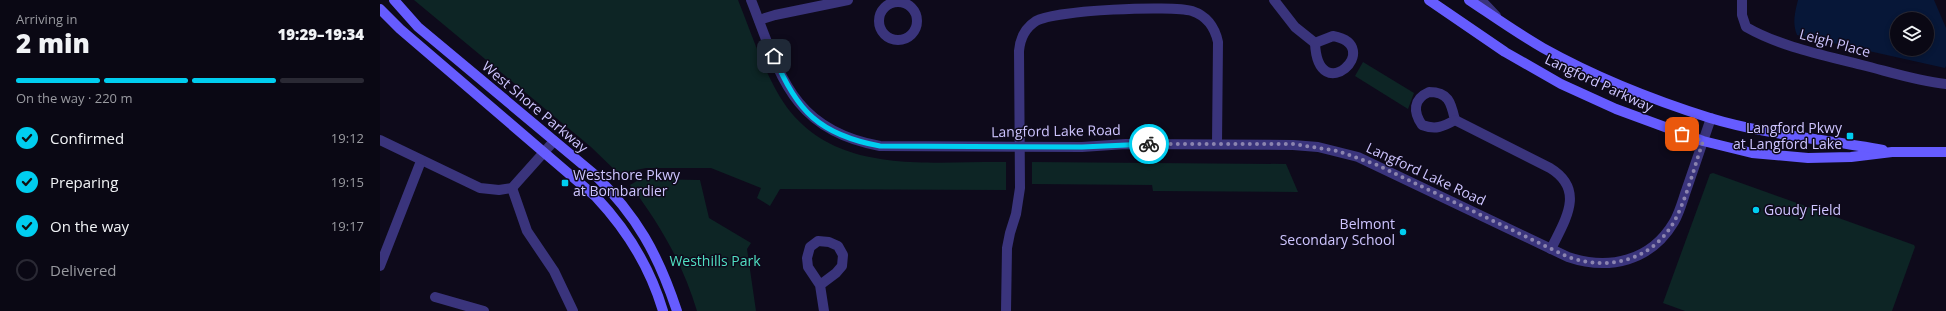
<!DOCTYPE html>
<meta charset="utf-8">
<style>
body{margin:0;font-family:"Open Sans",sans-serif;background:#13111d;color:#f1f3f6;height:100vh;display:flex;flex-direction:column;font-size:15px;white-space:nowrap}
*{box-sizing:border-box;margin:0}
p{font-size:13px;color:#999aa0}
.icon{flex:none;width:22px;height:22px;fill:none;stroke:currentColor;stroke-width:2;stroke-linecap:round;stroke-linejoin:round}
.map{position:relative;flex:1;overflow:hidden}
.panel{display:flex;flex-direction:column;background:#0a0814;width:380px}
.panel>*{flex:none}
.tools{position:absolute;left:1510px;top:12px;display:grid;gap:8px}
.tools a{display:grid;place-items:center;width:44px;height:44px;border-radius:50%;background:#0a0814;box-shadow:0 2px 6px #0003,0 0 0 1px #2a2934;font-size:20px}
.pin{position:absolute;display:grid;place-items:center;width:34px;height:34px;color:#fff;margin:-17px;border-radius:8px;box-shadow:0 2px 6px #0006}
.courier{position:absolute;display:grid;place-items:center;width:40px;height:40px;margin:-20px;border:3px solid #00cef0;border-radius:50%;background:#fff;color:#222;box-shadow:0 1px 5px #0007}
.overview em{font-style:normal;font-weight:800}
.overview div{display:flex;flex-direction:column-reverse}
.overview{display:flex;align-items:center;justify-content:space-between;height:68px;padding:0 16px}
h1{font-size:26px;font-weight:800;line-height:30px}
.bar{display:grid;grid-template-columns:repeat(4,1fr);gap:6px 4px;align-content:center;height:48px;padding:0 16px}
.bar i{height:5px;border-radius:3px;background:#2a2934}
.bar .selected{background:#00cef0}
.bar p{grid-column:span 4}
ol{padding:0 16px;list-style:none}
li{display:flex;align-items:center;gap:12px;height:44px}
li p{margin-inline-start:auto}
li .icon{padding:4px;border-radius:50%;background:#00cef0;color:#111;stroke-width:4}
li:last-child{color:#999aa0}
li i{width:22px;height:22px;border:2px solid #2a2934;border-radius:50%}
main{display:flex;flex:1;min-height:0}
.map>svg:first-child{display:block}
.green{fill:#0d2525}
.water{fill:#071738;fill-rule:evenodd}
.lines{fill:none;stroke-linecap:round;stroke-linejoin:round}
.minor{stroke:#3a347c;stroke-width:10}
.tertiary{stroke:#3a347c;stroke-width:10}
.secondary{stroke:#665cff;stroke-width:10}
.done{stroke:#8b84af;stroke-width:4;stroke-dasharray:0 7.2}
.route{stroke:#00cef0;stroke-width:5}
.poi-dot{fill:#00cef0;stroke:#0e0a1b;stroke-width:1.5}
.labels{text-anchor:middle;stroke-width:3;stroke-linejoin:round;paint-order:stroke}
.street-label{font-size:14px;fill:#cec5ff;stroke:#0e0a1b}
.poi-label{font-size:14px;fill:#cec5ff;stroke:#0e0a1b;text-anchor:end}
.park-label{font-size:14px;fill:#50e0c2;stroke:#0e0a1b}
</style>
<main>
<section class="panel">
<div class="overview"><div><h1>2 min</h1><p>Arriving in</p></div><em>19:29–19:34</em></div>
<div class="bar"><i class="selected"></i><i class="selected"></i><i class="selected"></i><i></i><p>On the way · 220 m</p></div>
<ol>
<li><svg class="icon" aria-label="check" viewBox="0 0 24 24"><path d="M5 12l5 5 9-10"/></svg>Confirmed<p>19:12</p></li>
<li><svg class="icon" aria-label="check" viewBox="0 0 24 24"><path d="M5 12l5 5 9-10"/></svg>Preparing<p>19:15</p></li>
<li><svg class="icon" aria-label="check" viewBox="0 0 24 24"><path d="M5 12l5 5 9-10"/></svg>On the way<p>19:17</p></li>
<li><i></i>Delivered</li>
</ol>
</section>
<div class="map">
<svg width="1566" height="311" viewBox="0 0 1566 311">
<rect width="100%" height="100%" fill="#0e0a1b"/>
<g class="green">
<path d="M34 0H358C371 32 382 67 400 97 449 177 546 161 626 162V190L400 189 390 206 377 198 381 188 331 168H266L256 170 242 177 211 147Z"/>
<path d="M983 62 1034 93 1028 109 975 76Z"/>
<path d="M652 162 906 164 918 192 773 191 772 185 652 184Z"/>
<path d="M1333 173 1534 245 1535 247 1512 311H1305L1283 303 1330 174Z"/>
<path d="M266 179 320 180 329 218 371 243 367 249 376 311H317C303 264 280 224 250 185L257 181Z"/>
</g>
<path class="water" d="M1418 0H1554L1566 28V66L1565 68 1417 35C1412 23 1415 12 1418 0ZM1517 19H1547V49H1517Z"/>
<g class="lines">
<g class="minor">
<path d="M371 0C400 74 411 130 500 146L702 147 746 144 913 145 938 147 978 157 1188 257C1229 271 1271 261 1294 222 1300 212 1303 199 1307 188 1315 164 1323 141 1331 118"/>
<path d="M894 0 915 27 935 43"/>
<path d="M1362 0V15L1366 27C1401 47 1443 55 1482 65 1510 72 1537 81 1566 84"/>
<circle cx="518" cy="21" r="19"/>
<path d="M379 20 395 15 468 0"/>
<path d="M953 36C1006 46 938 110 935 43Z"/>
<path d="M1049 92C1069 92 1071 103 1075 120 1063 127 1055 130 1042 125 1033 112 1033 99 1049 92Z"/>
<path d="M1075 120 1170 168C1206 190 1185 220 1171 249"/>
<path d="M0 140 100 188 119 190 132 188 174 141"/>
<path d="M132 188 147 231 174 271 193 311"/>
<path d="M0 266 41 161"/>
<path d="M440 285 456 273 462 266 463 255 458 246 449 242 438 241 430 247 427 258 428 267 440 285 444 311"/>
<path d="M55 297 104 311"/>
<path d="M626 311 627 248 630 233 636 214 640 188 639 51C640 39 645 28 656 21 674 10 792 5 812 11 827 16 835 28 838 42L837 144"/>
</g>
<path class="tertiary" d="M1101 0 1116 16"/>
<g class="secondary">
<path d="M14 0 38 27 214 174C257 216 278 254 297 311"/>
<path d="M1049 0 1125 52 1181 84 1236 109 1323 141 1372 153 1428 158 1471 157 1512 152H1566"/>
<path d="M1089 0C1113 16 1137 33 1163 48 1215 77 1273 100 1330 118 1386 135 1445 139 1503 150"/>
<path d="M0 9 20 29 216 197C247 230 270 267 283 311"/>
</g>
</g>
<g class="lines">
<path class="done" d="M769 144H913L958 151 997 165 1188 257C1229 271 1271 261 1294 222 1306 200 1315 165 1323 141L1302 134"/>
<path class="route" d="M394 56C416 111 440 135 500 146L702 147 769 144"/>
</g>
<g class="poi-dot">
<rect x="1466" y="132" width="8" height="8" rx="2"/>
<rect x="181" y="179" width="8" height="8" rx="2"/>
<circle cx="1376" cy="210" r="4"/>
<circle cx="1023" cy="232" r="4"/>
</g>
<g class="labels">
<g class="street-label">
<text transform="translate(1455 43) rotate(15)" y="5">Leigh Place</text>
<text transform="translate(1219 83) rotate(25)" y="5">Langford Parkway</text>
<text transform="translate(155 107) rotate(40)" y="5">West Shore Parkway</text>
<text transform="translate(676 131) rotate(-1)" y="5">Langford Lake Road</text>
<text transform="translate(1046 174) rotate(25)" y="5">Langford Lake Road</text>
</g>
<g class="poi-label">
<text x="1462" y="133">Langford Pkwy<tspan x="1462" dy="16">at Langford Lake</tspan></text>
<text x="193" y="180" text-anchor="start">Westshore Pkwy<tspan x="193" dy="16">at Bombardier</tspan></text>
<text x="1384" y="215" text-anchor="start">Goudy Field</text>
<text x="1015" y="229">Belmont<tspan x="1015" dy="16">Secondary School</tspan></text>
</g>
<g class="park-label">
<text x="335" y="266">Westhills Park</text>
</g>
</g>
</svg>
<div class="tools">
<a><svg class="icon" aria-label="layers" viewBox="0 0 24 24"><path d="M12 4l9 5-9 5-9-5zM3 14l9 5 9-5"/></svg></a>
</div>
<div class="pin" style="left:1302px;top:134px;background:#ea580c"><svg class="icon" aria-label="bag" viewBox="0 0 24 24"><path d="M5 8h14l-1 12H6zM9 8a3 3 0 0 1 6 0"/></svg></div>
<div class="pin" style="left:394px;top:56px;background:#1f2937"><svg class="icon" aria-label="home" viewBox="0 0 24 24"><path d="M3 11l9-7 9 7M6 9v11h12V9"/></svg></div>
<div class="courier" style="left:769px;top:144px"><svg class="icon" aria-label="bike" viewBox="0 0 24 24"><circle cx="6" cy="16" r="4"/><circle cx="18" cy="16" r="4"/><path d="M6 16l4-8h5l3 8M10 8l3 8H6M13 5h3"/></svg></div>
</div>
</main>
